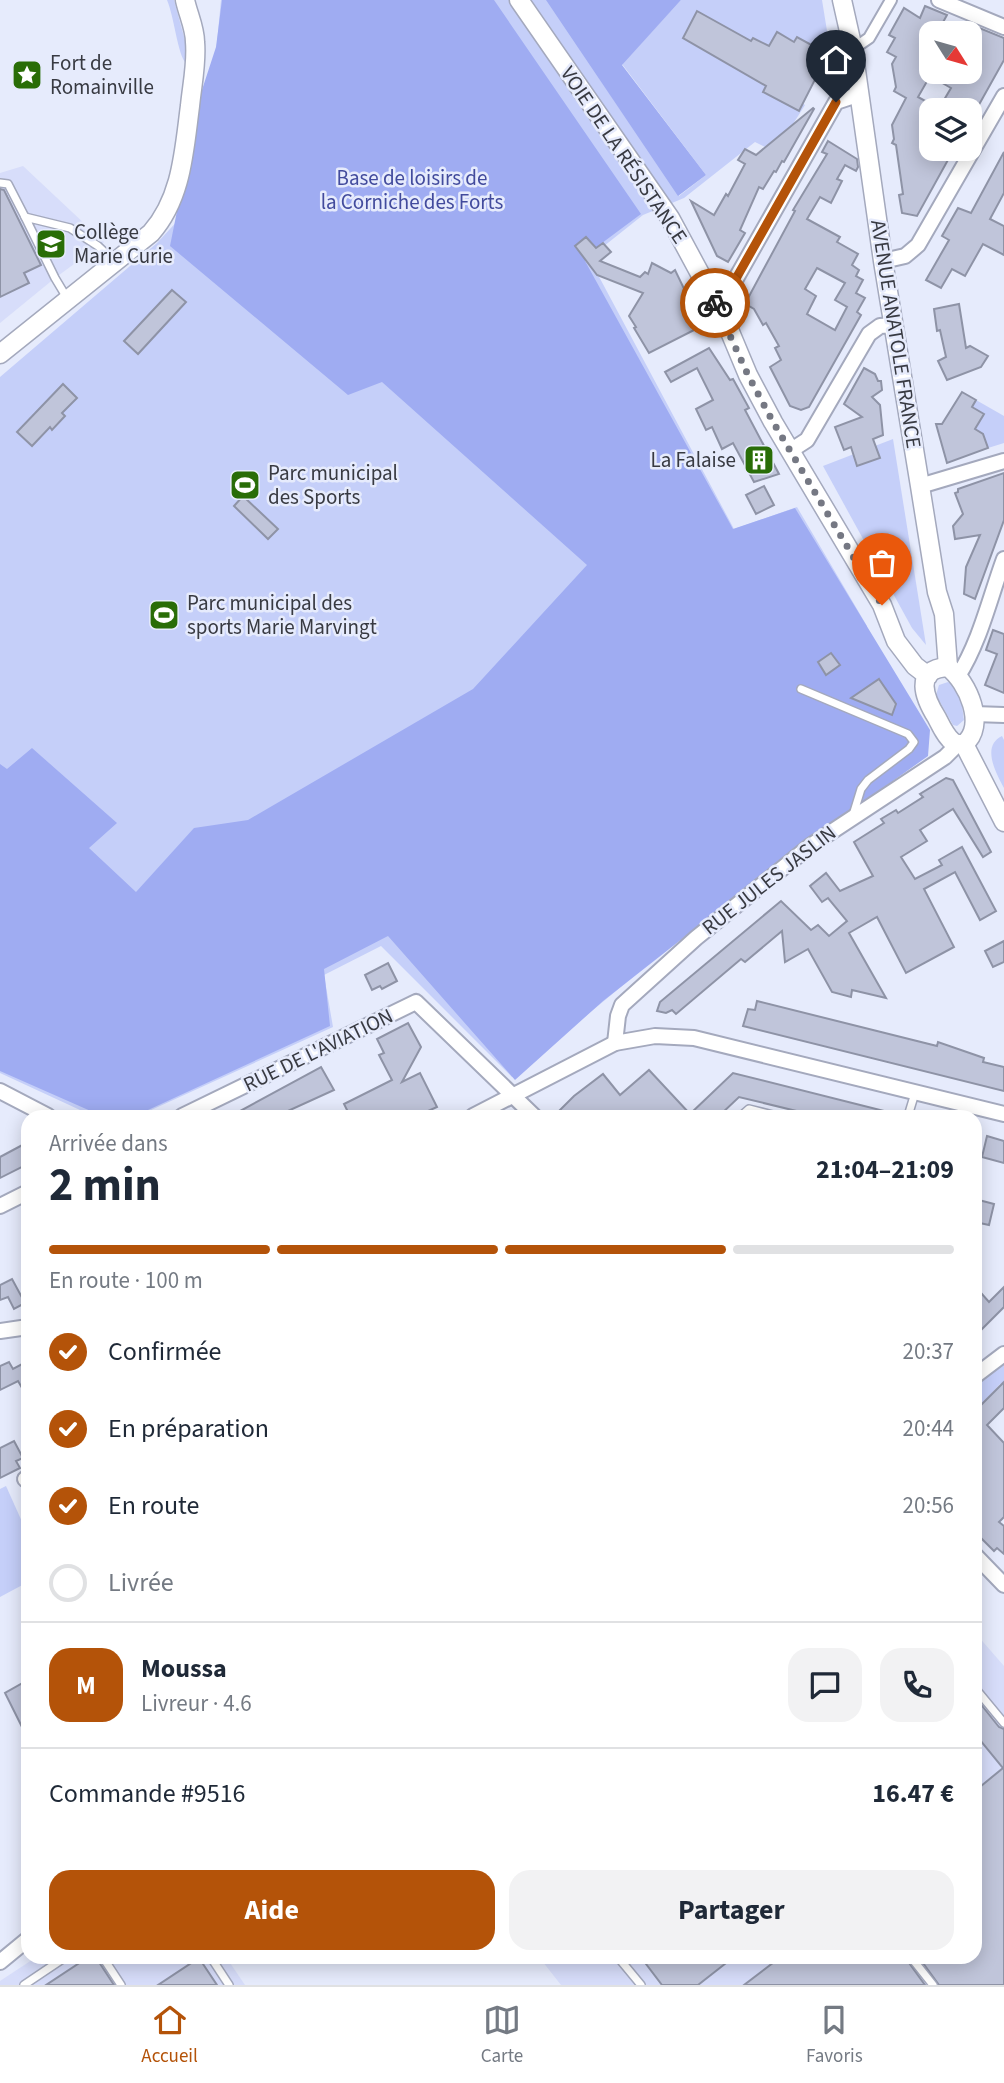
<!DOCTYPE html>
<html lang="fr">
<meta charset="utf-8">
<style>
body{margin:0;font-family:"Source Sans 3",sans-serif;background:#f2f2f3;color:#1f2937;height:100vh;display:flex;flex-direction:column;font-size:26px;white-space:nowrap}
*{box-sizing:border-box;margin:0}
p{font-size:23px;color:#747a83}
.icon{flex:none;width:38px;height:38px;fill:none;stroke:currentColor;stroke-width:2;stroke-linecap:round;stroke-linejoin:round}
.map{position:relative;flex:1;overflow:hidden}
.side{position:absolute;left:21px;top:1110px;width:961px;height:854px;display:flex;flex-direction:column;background:#fff;border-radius:21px;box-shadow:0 4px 18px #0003}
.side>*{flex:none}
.needle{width:46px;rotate:127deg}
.buttons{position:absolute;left:919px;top:21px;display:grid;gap:14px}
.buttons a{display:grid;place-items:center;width:63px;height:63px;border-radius:14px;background:#fff;box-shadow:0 4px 18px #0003;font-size:35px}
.pin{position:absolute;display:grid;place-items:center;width:60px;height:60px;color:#fff;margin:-72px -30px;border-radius:50% 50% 50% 0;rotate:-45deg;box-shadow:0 0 7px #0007}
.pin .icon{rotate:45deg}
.courier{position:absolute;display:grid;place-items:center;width:70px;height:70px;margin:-35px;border:5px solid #b45309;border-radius:50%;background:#fff;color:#222;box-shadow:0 2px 9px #0007}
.overview em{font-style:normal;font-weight:700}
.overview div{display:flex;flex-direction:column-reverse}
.overview{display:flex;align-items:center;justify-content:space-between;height:119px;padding:0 28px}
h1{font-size:46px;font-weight:700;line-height:52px}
.bar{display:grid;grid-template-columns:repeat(4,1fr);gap:10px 7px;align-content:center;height:84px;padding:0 28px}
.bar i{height:9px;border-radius:5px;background:#e0e1e3}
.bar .selected{background:#b45309}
.bar p{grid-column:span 4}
.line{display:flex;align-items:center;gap:18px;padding:0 28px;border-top:2px solid #e0e1e3}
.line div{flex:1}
.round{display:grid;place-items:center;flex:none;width:74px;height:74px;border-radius:21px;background:#f2f2f3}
ol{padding:0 28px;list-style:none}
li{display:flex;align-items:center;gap:21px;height:77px}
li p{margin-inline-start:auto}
li .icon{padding:7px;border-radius:50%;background:#b45309;color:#fff;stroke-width:4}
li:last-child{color:#747a83}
li i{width:38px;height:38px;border:4px solid #e0e1e3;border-radius:50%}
.primary-button{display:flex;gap:14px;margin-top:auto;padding:14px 28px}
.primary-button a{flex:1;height:80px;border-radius:21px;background:#b45309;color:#fff;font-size:28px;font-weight:700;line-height:80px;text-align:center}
.primary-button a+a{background:#f2f2f3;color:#1f2937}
.dock{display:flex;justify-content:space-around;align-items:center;height:98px;border-top:2px solid #e0e1e3;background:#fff;font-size:19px;color:#747a83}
.dock a{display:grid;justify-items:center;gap:4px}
.dock .selected{color:#b45309}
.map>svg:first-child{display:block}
.built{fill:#d7ddfa}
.green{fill:#c5cff9}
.forest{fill:#9facf2}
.building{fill:#c0c5da;stroke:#8e93a6;stroke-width:2;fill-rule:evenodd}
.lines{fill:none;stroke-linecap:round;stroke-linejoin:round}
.service-casing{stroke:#a4a9bd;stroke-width:10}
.pedestrian-casing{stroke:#a4a9bd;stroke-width:14}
.minor-casing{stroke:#a4a9bd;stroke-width:18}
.tertiary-casing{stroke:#a4a9bd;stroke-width:21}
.service{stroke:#fff;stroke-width:7}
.pedestrian{stroke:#fff;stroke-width:10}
.minor{stroke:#fff;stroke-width:14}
.tertiary{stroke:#fff;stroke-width:18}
.done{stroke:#757883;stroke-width:7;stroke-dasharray:0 12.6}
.route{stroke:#b45309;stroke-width:9}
.labels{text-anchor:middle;stroke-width:5;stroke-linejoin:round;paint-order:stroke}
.poi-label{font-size:21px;fill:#383a42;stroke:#e6ebfc;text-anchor:start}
.street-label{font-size:21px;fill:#383a42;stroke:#e6ebfc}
.park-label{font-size:21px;fill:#424b9d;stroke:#e6ebfc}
</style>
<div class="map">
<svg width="1004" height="1985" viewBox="0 0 1004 1985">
<rect width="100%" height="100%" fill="#e6ebfc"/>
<g class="built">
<path d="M23 166 104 242 55 278 0 323V173Z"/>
<path d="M977 1635 1004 1666V1985H561L539 1957 975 1956V1638Z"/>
<path d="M38 1956 226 1957 245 1985H0V1981Z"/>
</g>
<g class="green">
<path d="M167 0H174L186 44V63C178 56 174 16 167 0Z"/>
<path d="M221 0H657L599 78 679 196 706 175 622 64 681 0H822L833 68 830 81 788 57 771 84 805 105 793 124 765 147 755 142 684 198 643 215 589 258 734 529 797 507 867 626 755 876 512 1077 381 946 324 975 333 1027 138 1116H93L0 1073V377L157 243 182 216 216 53Z"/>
<path d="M976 400 1004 416V443L988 448 983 434 966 436 976 429 984 414 972 407Z"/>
<path d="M893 439 926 645 912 628 823 466Z"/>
<path d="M948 682C962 689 962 706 964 720L957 726 953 725 936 695 939 685Z"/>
<path d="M1002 736 1004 740V788C996 773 981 746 1002 736Z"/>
<path d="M1004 1357V1383L1000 1384 975 1411V1387Z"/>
<path d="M6 1486 28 1535V1582L0 1597V1489Z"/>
</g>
<g class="forest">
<path d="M222 0H494L641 214 598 246 585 261 733 529 795 508 930 730 928 756 785 858 603 1001 515 1080 388 936 324 969 330 1026 135 1116H102L0 1071V764L7 769 32 748 117 823 89 848 136 892 194 828 248 820 473 689 587 565 382 382 348 395 170 246 200 96 216 47Z"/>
<path d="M546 0H681L622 65 706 175 678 196Z"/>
</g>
<g class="building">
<path d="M925 6 947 15 942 24 944 26 937 33H931V43L923 58 931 63V72H970V41L977 27 1004 38V60L976 110H938L951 88 930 76 918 97 931 104V149H954L917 216 902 213 899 195 903 194 896 145 892 143 894 139 892 125 906 98 894 91 896 87 892 64 896 57 887 52 895 38 889 35 904 8 920 18Z"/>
<path d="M697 11 751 41 753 38 769 46 777 32 794 42 797 37 828 54 799 111 763 92 766 86 683 38Z"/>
<path d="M813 108 814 109 784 162 782 161 776 172 774 171 763 189 759 187 740 230 745 233 728 262 717 256 691 201 714 215 726 194 728 196 745 164 738 160 745 149 756 155Z"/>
<path d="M828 141 857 159 858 167 856 171 845 165 837 179 842 181 831 203 820 197 807 219 840 237 837 242 858 254 852 265 859 270 856 276 863 280 856 293 865 298 857 312 861 315 809 407 801 410 790 406 770 367 781 360 775 348 779 346 766 323 763 325 754 309 749 306 747 300 795 211 793 210 827 154 822 152ZM817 268 845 283 835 300 847 307 835 330 807 314 816 296 805 289Z"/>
<path d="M1004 152V193L990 219 1004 226V255L983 244 965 276 952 269 941 288 926 280 949 240 942 236 958 208 971 213Z"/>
<path d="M0 189 4 190 41 265 24 273 29 283 0 297Z"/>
<path d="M586 237 596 248 603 243 611 252 600 261 640 277 645 272 648 274 652 263 671 273 675 270 702 326 649 353 634 328 636 327 629 316 643 293 597 275 575 246Z"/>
<path d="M172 290 186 302 138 354 124 341Z"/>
<path d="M959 304 966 348 970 346 988 356 981 367 947 380 938 361 946 357 940 330 937 331 934 309Z"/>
<path d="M709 348 730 380 733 379 749 408 745 410 779 474 754 482 733 443 722 449 712 427 706 430 696 409 713 400 697 368 671 382 665 372Z"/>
<path d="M864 368 875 374 878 381H881L882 390 872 397 880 405 883 435 873 439 880 458 857 466 851 447 844 450 835 427 862 417 844 404Z"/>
<path d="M63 384 77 398 62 413 65 416 52 430 50 427 32 446 17 432Z"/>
<path d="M962 392 976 400 972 407 984 414 975 429 983 434 988 448 947 463 936 424H942Z"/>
<path d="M1004 473V520L975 599 964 594 966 567 980 535 955 539 953 526 963 514 955 493 958 492V489Z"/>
<path d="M764 486 774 505 756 514 746 495Z"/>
<path d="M243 496 278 529 268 539 234 506Z"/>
<path d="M993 630 1004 634V693L985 685 997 654 986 650Z"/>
<path d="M831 653 840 665 826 675 818 662Z"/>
<path d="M879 679 896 704 892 715 851 698Z"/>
<path d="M946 778 953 780 991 852 983 857 953 809 920 830 927 841 901 857 915 879 942 865 939 860 962 847 996 911 980 920 955 872 924 889 954 947 906 973 877 917 849 933 886 998 852 990 851 997 832 992 808 949 785 962 782 931 745 962 741 959 676 1014 672 1010 666 1013 657 1011 660 1002 781 901 811 930 818 925 829 936 847 921 828 898 822 902 810 886 826 873 840 891 873 876 854 842 884 823 881 819 896 810 898 813 923 797 920 794Z"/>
<path d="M1004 941V962L993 967 985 951Z"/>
<path d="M388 963 397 981 382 989 380 986 372 990 365 975Z"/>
<path d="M757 1001 937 1046 938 1042 984 1058 983 1062 1004 1067V1091L743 1026 748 1009 755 1010Z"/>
<path d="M408 1023 421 1047 402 1082 420 1073 437 1107 417 1116H350L344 1104 392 1080 379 1055 384 1053 377 1039Z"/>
<path d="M321 1067 334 1090 277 1116H231Z"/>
<path d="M649 1070 690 1114 733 1073 888 1112 887 1116H817L739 1097 719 1116H554L574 1096 603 1074 620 1095Z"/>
<path d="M987 1136 1004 1141V1163L982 1157Z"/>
<path d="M28 1142V1164L0 1178V1157Z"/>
<path d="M975 1199 994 1204 989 1225 975 1222Z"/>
<path d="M12 1279 25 1303 14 1309 8 1297 0 1300V1285Z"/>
<path d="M1004 1287V1307L975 1336V1302L982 1294 989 1302Z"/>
<path d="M28 1361V1398L18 1381 0 1390V1366L9 1362 13 1369Z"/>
<path d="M1004 1382V1408L987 1425 1004 1443V1517L999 1522 1004 1526V1554L997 1548 994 1551 975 1532V1411Z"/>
<path d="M14 1441 23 1458 16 1461 20 1468 0 1478V1448Z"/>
<path d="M28 1680V1739L5 1693Z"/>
<path d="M975 1697 999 1727 1004 1729V1985H939L918 1956H975V1791L1003 1768 975 1734Z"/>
<path d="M90 1956H95L114 1985H46Z"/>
<path d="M640 1956H735L698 1985H662Z"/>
<path d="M782 1956H904L925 1985H744Z"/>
<path d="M199 1958 217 1985H158Z"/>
</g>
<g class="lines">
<g class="service-casing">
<g id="service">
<path d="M0 183 8 184 25 217"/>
<path d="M67 298 55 278 25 217 70 228 98 246 115 262"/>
<path d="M801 689 908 734 914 742 909 749 868 780 861 789 853 815"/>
<path d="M741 1116 749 1109 777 1116"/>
<path d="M908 1116 915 1093"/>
<path d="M975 1688 1004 1723"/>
<path d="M102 1956 121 1985"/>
<path d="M210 1956 229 1985"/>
<path d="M617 1956 641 1985"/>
<path d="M910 1956 933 1985"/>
<path d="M24 1985 67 1956"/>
</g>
</g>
<g class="pedestrian-casing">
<path id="pedestrian" d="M853 49 869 38 891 0"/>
</g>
<g class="minor-casing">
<g id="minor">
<path d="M939 0 1004 27"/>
<path d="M883 261 905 256 918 245 1004 96"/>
<path d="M713 299 734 282 836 102 860 94"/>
<path d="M790 451 807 440 869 334 880 326 895 325"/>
<path d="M920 486 1004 461"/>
<path d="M958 676C980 642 990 597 1004 559"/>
<path d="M974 714 1004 715"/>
<path d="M615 1043 618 1016 622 1005 696 938 810 846 945 757 958 744"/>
<path d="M0 1091 48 1116"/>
<path d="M182 1116 416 1002 534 1116"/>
<path d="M473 1116 615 1043 655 1036 694 1038 1004 1114"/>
<path d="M0 1206 28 1192"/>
<path d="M0 1331 28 1327"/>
<path d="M975 1376 1004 1354"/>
<path d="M25 1479 28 1477"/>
<path d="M975 1555 1004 1585"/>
<path d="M0 1962 28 1939"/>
</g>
</g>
<g class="tertiary-casing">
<g id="tertiary">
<path d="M519 0 670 218 725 320 748 375 773 422 882 605 896 641 915 666 928 676"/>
<path d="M842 0 853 49 883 261 920 486 937 592 944 614 948 667"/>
<path d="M0 354 151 233C182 198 184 151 190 106 192 85 197 63 195 42 195 28 188 14 185 0"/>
<path d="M948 667C968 682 987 726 964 744 959 744 957 745 953 742 946 737 941 726 937 718 925 699 912 669 948 667Z"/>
<path d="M964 744 1004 822"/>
</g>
</g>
<use href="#service" class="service"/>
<use href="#pedestrian" class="pedestrian"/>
<use href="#minor" class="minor"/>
<use href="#tertiary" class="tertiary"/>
</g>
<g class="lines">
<path class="done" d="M715 303 748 375 773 422 882 605"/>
<path class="route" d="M715 303 713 299 734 282 836 102"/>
</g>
<defs>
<g id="sight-square" transform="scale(1.575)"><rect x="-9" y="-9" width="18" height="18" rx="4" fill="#296d07" stroke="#e6ebfc"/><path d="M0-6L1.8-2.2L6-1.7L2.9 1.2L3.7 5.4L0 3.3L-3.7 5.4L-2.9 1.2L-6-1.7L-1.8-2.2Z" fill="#fff"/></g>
<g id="school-square" transform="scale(1.575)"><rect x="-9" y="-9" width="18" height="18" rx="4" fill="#296d07" stroke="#e6ebfc"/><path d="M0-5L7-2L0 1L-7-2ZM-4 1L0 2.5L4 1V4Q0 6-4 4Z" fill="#fff"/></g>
<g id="building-square" transform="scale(1.575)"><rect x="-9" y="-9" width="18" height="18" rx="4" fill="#296d07" stroke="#e6ebfc"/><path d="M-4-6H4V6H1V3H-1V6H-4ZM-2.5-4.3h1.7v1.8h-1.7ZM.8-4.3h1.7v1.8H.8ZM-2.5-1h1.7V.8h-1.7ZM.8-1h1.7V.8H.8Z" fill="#fff"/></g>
<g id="stadium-square" transform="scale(1.575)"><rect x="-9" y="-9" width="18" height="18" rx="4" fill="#296d07" stroke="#e6ebfc"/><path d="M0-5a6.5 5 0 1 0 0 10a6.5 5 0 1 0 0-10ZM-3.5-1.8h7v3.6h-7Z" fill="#fff"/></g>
</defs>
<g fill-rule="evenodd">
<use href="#sight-square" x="27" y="75"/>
<use href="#school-square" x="51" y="244"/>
<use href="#building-square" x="759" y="460"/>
<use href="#stadium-square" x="245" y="485"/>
<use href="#stadium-square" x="164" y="615"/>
</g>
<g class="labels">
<g class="poi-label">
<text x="50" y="70">Fort de<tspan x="50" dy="24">Romainville</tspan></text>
<text x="74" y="239">Collège<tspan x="74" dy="24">Marie Curie</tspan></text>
<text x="736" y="467" text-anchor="end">La Falaise</text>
<text x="268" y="480">Parc municipal<tspan x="268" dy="24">des Sports</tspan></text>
<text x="187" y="610">Parc municipal des<tspan x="187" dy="24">sports Marie Marvingt</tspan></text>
</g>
<g class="street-label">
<text transform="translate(624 155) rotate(56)" y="7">VOIE DE LA RÉSISTANCE</text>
<text transform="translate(896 334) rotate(81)" y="7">AVENUE ANATOLE FRANCE</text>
<text transform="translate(769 880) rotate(-38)" y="7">RUE JULES JASLIN</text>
<text transform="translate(318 1050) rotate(-26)" y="7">RUE DE L'AVIATION</text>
</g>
<g class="park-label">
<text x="412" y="185">Base de loisirs de<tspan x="412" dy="24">la Corniche des Forts</tspan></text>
</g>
</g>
</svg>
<div class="buttons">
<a><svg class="needle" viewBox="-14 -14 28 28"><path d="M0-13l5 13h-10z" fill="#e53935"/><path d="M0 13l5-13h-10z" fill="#747a83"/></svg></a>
<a><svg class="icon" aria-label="layers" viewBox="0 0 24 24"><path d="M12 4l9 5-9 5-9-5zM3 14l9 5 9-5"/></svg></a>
</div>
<div class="pin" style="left:882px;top:605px;background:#ea580c"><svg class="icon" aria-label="bag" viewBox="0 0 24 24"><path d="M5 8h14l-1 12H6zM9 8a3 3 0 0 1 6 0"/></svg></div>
<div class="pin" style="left:836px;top:102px;background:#1f2937"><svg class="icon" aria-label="home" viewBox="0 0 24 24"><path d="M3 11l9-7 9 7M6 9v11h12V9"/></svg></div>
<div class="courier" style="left:715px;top:303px"><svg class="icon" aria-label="bike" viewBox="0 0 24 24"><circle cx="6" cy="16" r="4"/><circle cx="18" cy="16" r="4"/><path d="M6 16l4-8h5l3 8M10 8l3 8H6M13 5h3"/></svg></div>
<section class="side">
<div class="overview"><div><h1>2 min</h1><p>Arrivée dans</p></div><em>21:04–21:09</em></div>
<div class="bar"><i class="selected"></i><i class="selected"></i><i class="selected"></i><i></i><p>En route · 100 m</p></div>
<ol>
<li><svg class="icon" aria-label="check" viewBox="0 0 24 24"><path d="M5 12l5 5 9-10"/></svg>Confirmée<p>20:37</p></li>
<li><svg class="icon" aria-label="check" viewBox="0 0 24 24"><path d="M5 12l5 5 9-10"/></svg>En préparation<p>20:44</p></li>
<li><svg class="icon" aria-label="check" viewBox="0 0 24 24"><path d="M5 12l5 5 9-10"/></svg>En route<p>20:56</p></li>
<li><i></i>Livrée</li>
</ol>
<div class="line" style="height:126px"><b class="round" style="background:#b45309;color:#fff">M</b><div><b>Moussa</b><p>Livreur · 4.6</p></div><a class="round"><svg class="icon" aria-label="chat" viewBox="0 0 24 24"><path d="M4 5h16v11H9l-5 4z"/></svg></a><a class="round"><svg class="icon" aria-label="phone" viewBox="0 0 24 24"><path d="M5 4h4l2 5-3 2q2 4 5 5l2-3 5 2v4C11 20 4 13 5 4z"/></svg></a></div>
<div class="line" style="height:91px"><div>Commande #9516</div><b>16.47 €</b></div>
<div class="primary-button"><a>Aide</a><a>Partager</a></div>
</section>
</div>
<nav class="dock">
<a class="selected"><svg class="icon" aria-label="home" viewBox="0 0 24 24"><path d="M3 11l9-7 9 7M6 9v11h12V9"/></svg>Accueil</a>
<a><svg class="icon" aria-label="map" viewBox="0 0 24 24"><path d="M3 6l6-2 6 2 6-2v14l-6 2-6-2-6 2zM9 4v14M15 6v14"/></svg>Carte</a>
<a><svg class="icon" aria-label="saved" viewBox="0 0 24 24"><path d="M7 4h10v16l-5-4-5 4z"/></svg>Favoris</a>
</nav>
